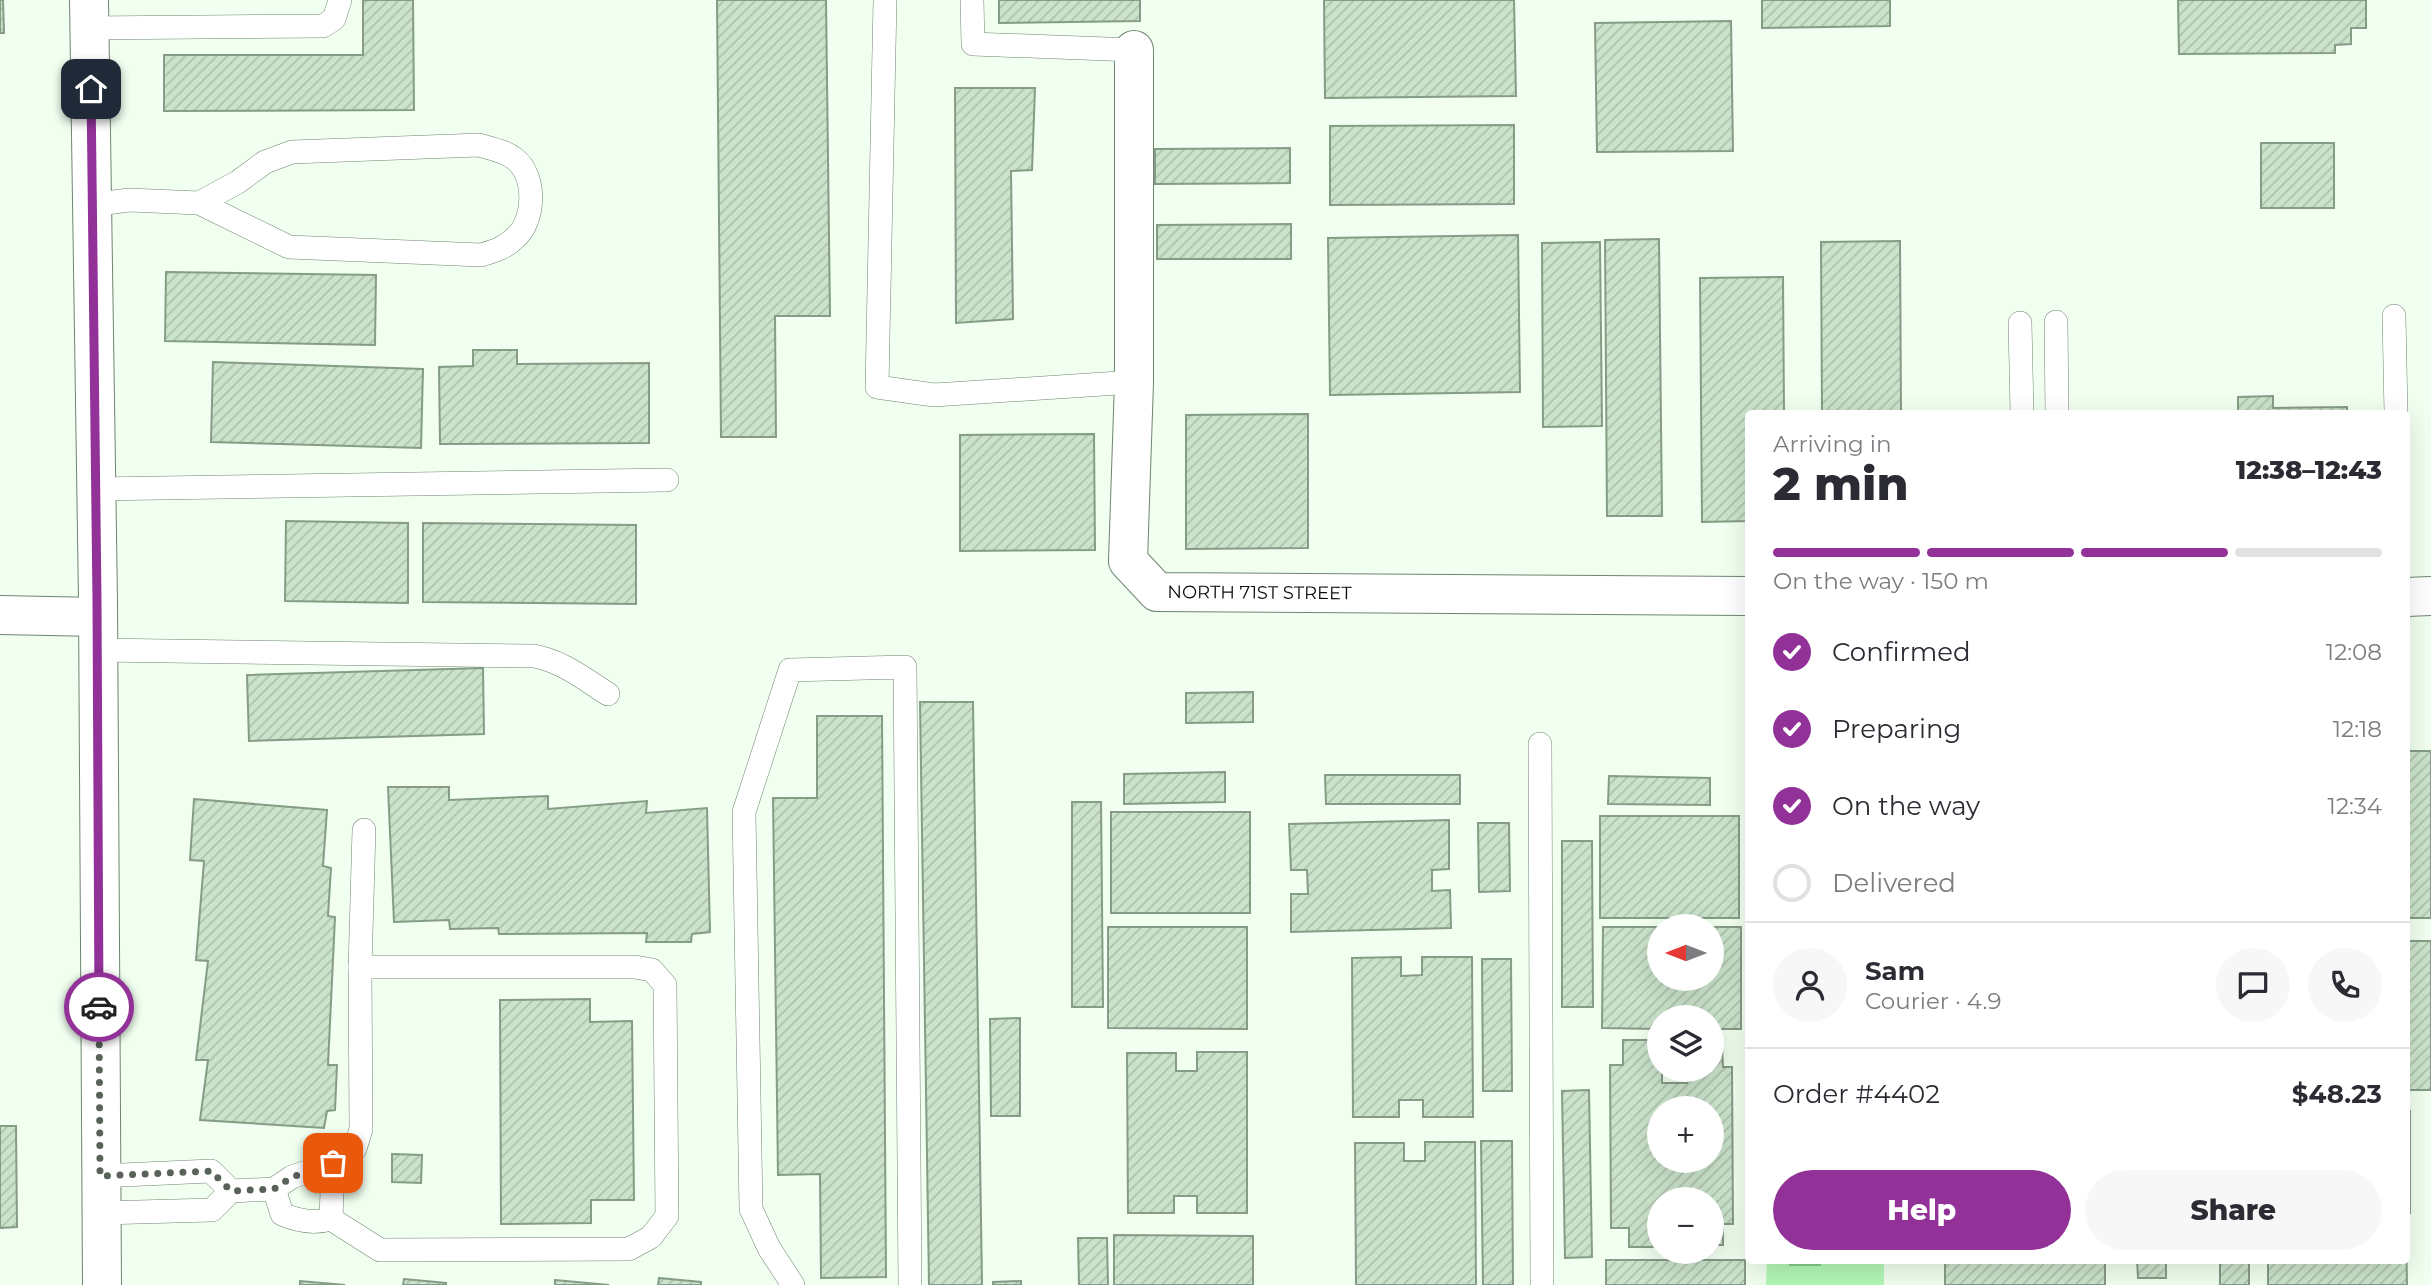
<!DOCTYPE html>
<meta charset="utf-8">
<style>
body{margin:0;font-family:Montserrat,sans-serif;background:#f7f7f7;color:#2b2b33;height:100vh;display:flex;flex-direction:column;font-size:26px;white-space:nowrap}
*{box-sizing:border-box;margin:0}
p{font-size:23px;color:#7c7c81}
.icon{flex:none;width:38px;height:38px;fill:none;stroke:currentColor;stroke-width:2;stroke-linecap:round;stroke-linejoin:round}
.map{position:relative;flex:1;overflow:hidden}
.details{position:absolute;left:1745px;top:410px;width:665px;height:854px;display:flex;flex-direction:column;background:#fff;border-radius:7px;box-shadow:0 7px 28px #0002}
.details>*{flex:none}
.needle{width:46px;rotate:270deg}
.tools{position:absolute;left:1647px;top:914px;display:grid;gap:14px}
.tools a{display:grid;place-items:center;width:77px;height:77px;border-radius:50%;background:#fff;box-shadow:0 7px 28px #0002;font-size:35px}
.pin{position:absolute;display:grid;place-items:center;width:60px;height:60px;color:#fff;margin:-30px;border-radius:14px;box-shadow:0 4px 10px #0006}
.courier{position:absolute;display:grid;place-items:center;width:70px;height:70px;margin:-35px;border:5px solid #923198;border-radius:50%;background:#fff;color:#222;box-shadow:0 2px 9px #0007}
.overview em{font-style:normal;font-weight:800}
.overview div{display:flex;flex-direction:column-reverse}
.overview{display:flex;align-items:center;justify-content:space-between;height:119px;padding:0 28px}
h1{font-size:46px;font-weight:800;line-height:52px}
.bar{display:grid;grid-template-columns:repeat(4,1fr);gap:10px 7px;align-content:center;height:84px;padding:0 28px}
.bar i{height:9px;border-radius:5px;background:#e1e1e2}
.bar .on{background:#923198}
.bar p{grid-column:span 4}
.line{display:flex;align-items:center;gap:18px;padding:0 28px;border-top:2px solid #e1e1e2}
.line div{flex:1}
.round{display:grid;place-items:center;flex:none;width:74px;height:74px;border-radius:37px;background:#f7f7f7}
ol{padding:0 28px;list-style:none}
li{display:flex;align-items:center;gap:21px;height:77px}
li p{margin-inline-start:auto}
li .icon{padding:7px;border-radius:50%;background:#923198;color:#fff;stroke-width:4}
li:last-child{color:#7c7c81}
li i{width:38px;height:38px;border:4px solid #e1e1e2;border-radius:50%}
.action{display:flex;gap:14px;margin-top:auto;padding:14px 28px}
.action a{flex:1;height:80px;border-radius:42px;background:#923198;color:#fff;font-size:28px;font-weight:800;line-height:80px;text-align:center}
.action a+a{background:#f7f7f7;color:#2b2b33}
.map>svg:first-child{display:block}
.pitch{fill:#b3f7b5}
.water{fill:url(#water-ripples)}
.building{fill:url(#building-hatch);stroke:#859c85;stroke-width:2;fill-rule:evenodd}
.lines{fill:none;stroke-linecap:round;stroke-linejoin:round}
.service-casing{stroke:#6f856f;stroke-width:24}
.minor-casing{stroke:#6f856f;stroke-width:40}
.tertiary-casing{stroke:#6f856f;stroke-width:40}
.service{stroke:#fff;stroke-width:23}
.minor{stroke:#fff;stroke-width:38}
.tertiary{stroke:#fff;stroke-width:38}
.done{stroke:#586258;stroke-width:7;stroke-dasharray:0 12.6}
.route{stroke:#923198;stroke-width:9}
.labels{text-anchor:middle;stroke-width:5;stroke-linejoin:round;paint-order:stroke}
.street-label{font-size:18px;fill:#060e06;stroke:#fff}
</style>
<div class="map">
<svg width="2431" height="1285" viewBox="0 0 2431 1285">
<defs>
<pattern id="water-ripples" width="26" height="14" patternUnits="userSpaceOnUse" patternTransform="scale(1.75)"><rect width="26" height="14" fill="#81ce84"/><path d="M2 4q2-2 4 0t4 0M15 11q2-2 4 0t4 0" fill="none" stroke="#6eb070"/></pattern>
<pattern id="building-hatch" width="6" height="6" patternUnits="userSpaceOnUse" patternTransform="scale(1.75)"><rect width="6" height="6" fill="#cbe3cb"/><path d="M-1 1l2-2M0 6l6-6M5 7l2-2" fill="none" stroke="#adc2ad"/></pattern>
</defs>
<rect width="100%" height="100%" fill="#f0fff0"/>
<path class="pitch" d="M1767 1260H1884V1285H1766Z"/>
<rect class="water" x="1789" y="1260" width="32" height="6"/>
<g class="building">
<path d="M0 0H3L4 33H0Z"/>
<path d="M363 0H413L414 110 164 111V55H363Z"/>
<path d="M717 0H826L830 316H775L776 437H721Z"/>
<path d="M999 0H1140V21L999 23Z"/>
<path d="M1324 0H1514L1516 96 1325 98Z"/>
<path d="M1762 0H1890V26L1762 28Z"/>
<path d="M2178 0H2366V28H2351V44L2335 45V53L2179 54Z"/>
<path d="M1731 21 1733 151 1597 152 1595 23Z"/>
<path d="M955 88H1035L1032 170 1011 171 1013 319 956 323Z"/>
<path d="M1514 125V204L1330 205V126Z"/>
<rect x="2261" y="143" width="73" height="65"/>
<path d="M1290 148V183L1155 184V149Z"/>
<path d="M1291 224V259H1157V225Z"/>
<path d="M1518 235 1520 392 1330 395 1328 238Z"/>
<path d="M1659 239 1662 516H1607L1605 240Z"/>
<path d="M1900 241 1901 413H1822L1821 242Z"/>
<path d="M1600 242 1602 426 1543 427 1542 243Z"/>
<path d="M166 272 376 275 375 345 165 341Z"/>
<path d="M1783 277 1784 413H1748V521L1702 522 1700 278Z"/>
<path d="M473 350H517V364L649 363V443L440 444 439 367 473 366Z"/>
<path d="M213 362 423 369 421 448 211 442Z"/>
<path d="M2273 396V408L2347 407V413H2227H2238V397Z"/>
<path d="M1308 414V548L1186 549V415Z"/>
<path d="M1094 434 1095 550 960 551V435Z"/>
<path d="M286 521 408 523V603L285 601Z"/>
<path d="M423 523 636 525V604L423 602Z"/>
<path d="M483 668 484 734 249 741 247 675Z"/>
<path d="M1253 692V722L1186 723V693Z"/>
<path d="M920 702H973L982 1285H929Z"/>
<path d="M817 716H882L886 1277 821 1278 820 1174 778 1175 773 798H817Z"/>
<rect x="2406" y="751" width="25" height="167"/>
<path d="M1225 772V802L1124 804V774Z"/>
<path d="M1325 775H1460V804H1326Z"/>
<path d="M1609 776 1710 778V805L1608 804Z"/>
<path d="M388 787H449V800L548 796V809L647 801 646 813 707 808 710 932 692 934 691 942H646L647 933 499 934 498 928 450 929 449 920 394 922Z"/>
<path d="M194 799 327 810 323 866 331 868 328 916 335 917 328 1065H337L335 1110 327 1111 324 1128 200 1120 208 1060H196L208 961 196 960 204 861 190 860Z"/>
<path d="M1072 802H1101L1103 1007H1072Z"/>
<rect x="1111" y="812" width="139" height="101"/>
<rect x="1600" y="816" width="139" height="102"/>
<path d="M1449 820V869L1432 870V891L1450 890 1451 928 1291 932V894H1308L1307 870H1291L1289 824Z"/>
<path d="M1478 823H1509L1510 891 1479 892Z"/>
<path d="M1562 841H1592L1593 1007H1562Z"/>
<path d="M1108 927H1247V1029L1108 1028Z"/>
<path d="M1603 927H1659V978H1712V927H1741V1029H1712V1017H1659V1029L1602 1028Z"/>
<rect x="2406" y="941" width="25" height="149"/>
<path d="M1401 957V976L1422 975V957H1472L1473 1117H1423V1100H1399V1117H1353L1352 958Z"/>
<path d="M1482 959H1511L1512 1091H1483Z"/>
<path d="M590 999V1022L632 1021 634 1200H591V1223L501 1224 500 1000Z"/>
<path d="M1020 1018V1116H991L990 1019Z"/>
<path d="M1623 1040H1659V1069H1662V1083H1687V1069H1712V1045H1722L1723 1067H1732L1733 1224H1723V1245H1712V1199H1659V1247H1629V1228H1611L1610 1065H1623ZM1659 1108H1712V1160H1659Z"/>
<path d="M1197 1052H1247V1213H1197V1196H1174V1213H1128L1127 1053H1176V1071H1197Z"/>
<path d="M1589 1090 1592 1257 1565 1258 1562 1091Z"/>
<rect x="2406" y="1111" width="4" height="102"/>
<path d="M0 1126H16L17 1227 0 1228Z"/>
<path d="M1481 1141H1512L1513 1285H1483Z"/>
<path d="M1425 1142H1475L1476 1285H1356L1355 1143H1404V1161H1425Z"/>
<path d="M392 1154 422 1155 421 1183 392 1182Z"/>
<path d="M2406 1227 2407 1285H2268V1260H2406Z"/>
<path d="M1114 1235 1253 1236V1285H1114Z"/>
<path d="M1078 1238H1107L1108 1285H1079Z"/>
<rect x="1606" y="1260" width="139" height="25"/>
<rect x="1945" y="1260" width="160" height="25"/>
<path d="M2137 1260H2166V1278H2138Z"/>
<rect x="2220" y="1260" width="29" height="25"/>
<path d="M659 1278 701 1282V1285H658Z"/>
<path d="M404 1279 446 1283V1285H403Z"/>
<path d="M555 1280 609 1285H555Z"/>
<path d="M300 1281 345 1285H300Z"/>
<path d="M1021 1281V1285H993V1282Z"/>
</g>
<g class="lines">
<g class="service-casing">
<g id="service">
<path d="M885 0 877 387 934 395 1134 382"/>
<path d="M972 0 973 44 1134 50"/>
<path d="M89 28 323 26 334 19 340 0"/>
<path d="M91 205 129 200 199 203 289 247 481 255C494 251 505 248 515 238 535 221 537 177 515 159 505 151 492 149 479 145L292 152 265 162 238 182 199 203"/>
<path d="M2394 316 2396 413"/>
<path d="M2056 322 2057 413"/>
<path d="M2020 323 2022 413"/>
<path d="M96 489 667 480"/>
<path d="M98 650 534 656C562 661 584 679 608 694"/>
<path d="M1540 744 1542 1285"/>
<path d="M100 1176 211 1171 231 1191"/>
<path d="M274 1189 292 1177 333 1163 355 1149 361 1129 360 967 364 830"/>
<path d="M101 1213 212 1210 231 1191 274 1189 282 1214C298 1221 314 1224 331 1219L380 1250 629 1249 651 1237 667 1216 665 985 652 970 635 967H360"/>
<path d="M331 1219 333 1163"/>
<path d="M793 1285 769 1248 751 1209 744 812 790 670 905 667 910 1285"/>
</g>
</g>
<g class="minor-casing">
<g id="minor">
<path id="s1" d="M1134 50V382L1128 561 1157 592 1748 596"/>
<path d="M2406 597 2431 596"/>
<path d="M0 615 98 617"/>
</g>
</g>
<g class="tertiary-casing">
<path id="tertiary" d="M89 0 98 601 102 1285"/>
</g>
<use href="#service" class="service"/>
<use href="#minor" class="minor"/>
<use href="#tertiary" class="tertiary"/>
</g>
<g class="lines">
<path class="done" d="M99 1007 100 1176 211 1171 231 1191 274 1189 292 1177 333 1163"/>
<path class="route" d="M91 89 97 601 99 1007"/>
</g>
<g class="labels">
<g class="street-label">
<text dy="6" stroke="none"><textPath href="#s1" startOffset="656">NORTH 71ST STREET</textPath></text>
</g>
</g>
</svg>
<div class="tools">
<a><svg class="needle" viewBox="-14 -14 28 28"><path d="M0-13l5 13h-10z" fill="#e53935"/><path d="M0 13l5-13h-10z" fill="#7c7c81"/></svg></a>
<a><svg class="icon" aria-label="layers" viewBox="0 0 24 24"><path d="M12 4l9 5-9 5-9-5zM3 14l9 5 9-5"/></svg></a>
<a>+</a>
<a>−</a>
</div>
<div class="pin" style="left:333px;top:1163px;background:#ea580c"><svg class="icon" aria-label="bag" viewBox="0 0 24 24"><path d="M5 8h14l-1 12H6zM9 8a3 3 0 0 1 6 0"/></svg></div>
<div class="pin" style="left:91px;top:89px;background:#1f2937"><svg class="icon" aria-label="home" viewBox="0 0 24 24"><path d="M3 11l9-7 9 7M6 9v11h12V9"/></svg></div>
<div class="courier" style="left:99px;top:1007px"><svg class="icon" aria-label="car" viewBox="0 0 24 24"><path d="M5 17H2v-5l4-1 3-4h7l3 4 3 1v5h-3M9 17h6M6 11h13"/><circle cx="7" cy="17" r="2"/><circle cx="17" cy="17" r="2"/></svg></div>
<section class="details">
<div class="overview"><div><h1>2 min</h1><p>Arriving in</p></div><em>12:38–12:43</em></div>
<div class="bar"><i class="on"></i><i class="on"></i><i class="on"></i><i></i><p>On the way · 150 m</p></div>
<ol>
<li><svg class="icon" aria-label="check" viewBox="0 0 24 24"><path d="M5 12l5 5 9-10"/></svg>Confirmed<p>12:08</p></li>
<li><svg class="icon" aria-label="check" viewBox="0 0 24 24"><path d="M5 12l5 5 9-10"/></svg>Preparing<p>12:18</p></li>
<li><svg class="icon" aria-label="check" viewBox="0 0 24 24"><path d="M5 12l5 5 9-10"/></svg>On the way<p>12:34</p></li>
<li><i></i>Delivered</li>
</ol>
<div class="line" style="height:126px"><a class="round"><svg class="icon" aria-label="person" viewBox="0 0 24 24"><circle cx="12" cy="8" r="4"/><path d="M4 21q1-7 8-7t8 7"/></svg></a><div><b>Sam</b><p>Courier · 4.9</p></div><a class="round"><svg class="icon" aria-label="chat" viewBox="0 0 24 24"><path d="M4 5h16v11H9l-5 4z"/></svg></a><a class="round"><svg class="icon" aria-label="phone" viewBox="0 0 24 24"><path d="M5 4h4l2 5-3 2q2 4 5 5l2-3 5 2v4C11 20 4 13 5 4z"/></svg></a></div>
<div class="line" style="height:91px"><div>Order #4402</div><b>$48.23</b></div>
<div class="action"><a>Help</a><a>Share</a></div>
</section>
</div>
